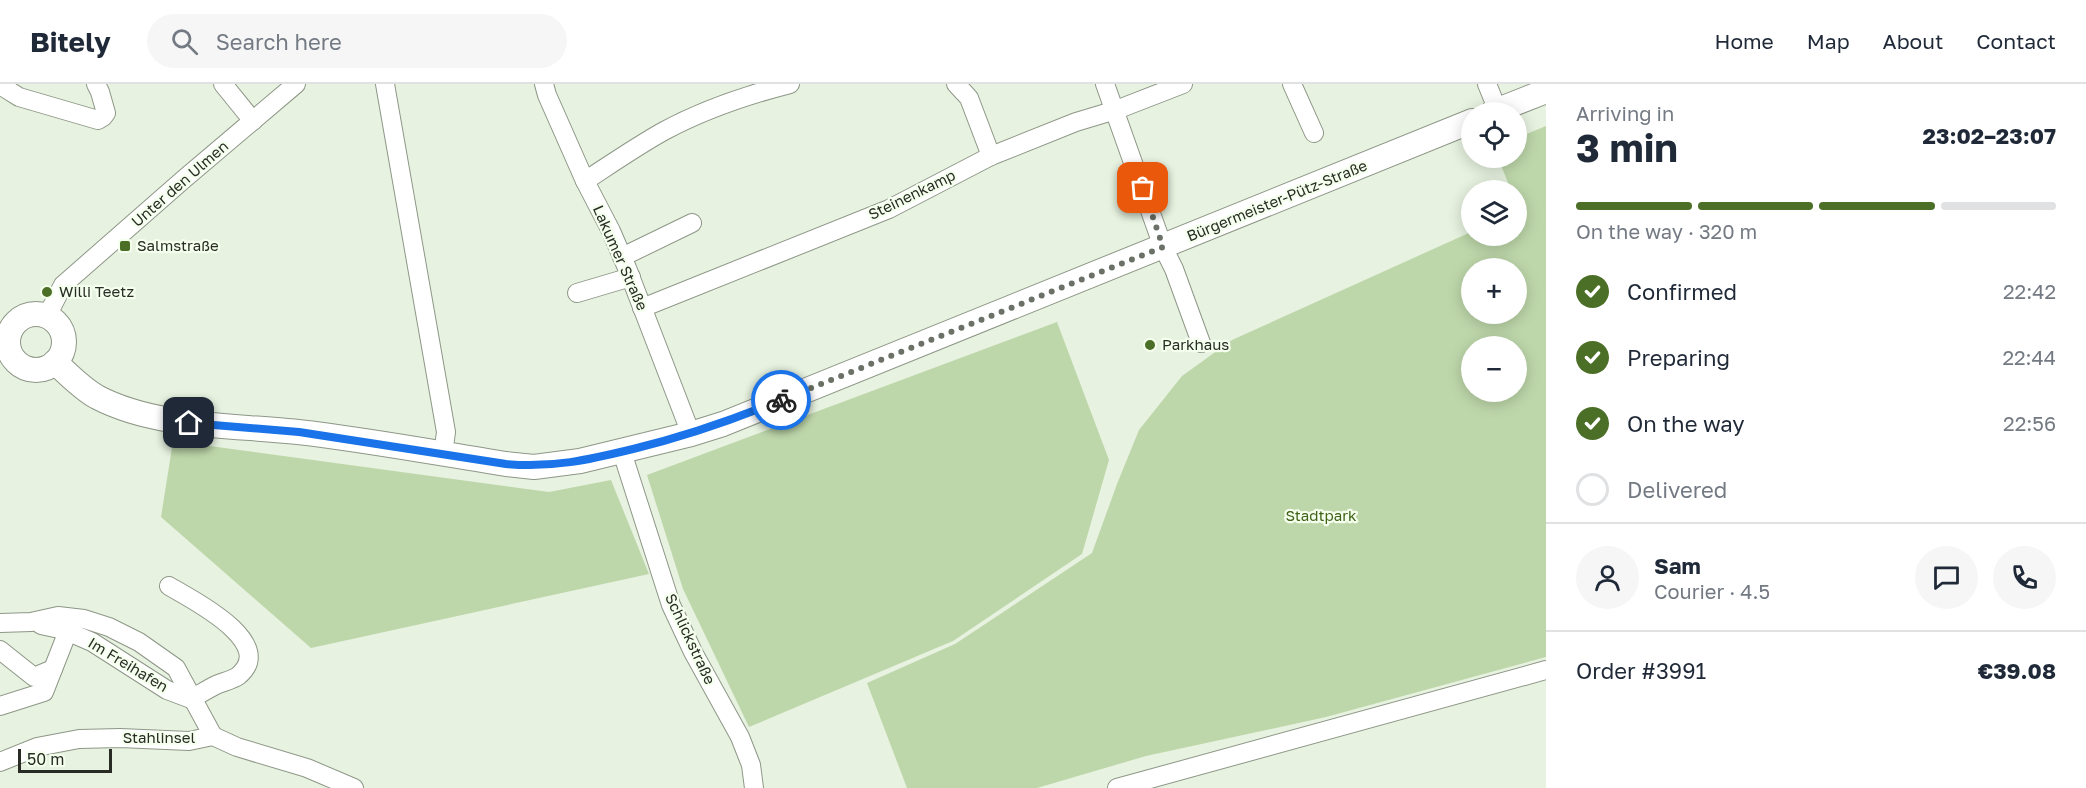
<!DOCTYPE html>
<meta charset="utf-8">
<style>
body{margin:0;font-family:"Golos Text",sans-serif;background:#f6f6f7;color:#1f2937;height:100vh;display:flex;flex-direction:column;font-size:22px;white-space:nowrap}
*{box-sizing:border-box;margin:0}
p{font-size:20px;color:#747a83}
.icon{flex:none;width:33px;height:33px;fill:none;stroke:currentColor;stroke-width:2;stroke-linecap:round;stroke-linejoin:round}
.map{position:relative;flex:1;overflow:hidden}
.panel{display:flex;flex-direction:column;background:#fff;width:540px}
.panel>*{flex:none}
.fabs{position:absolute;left:1461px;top:18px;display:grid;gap:12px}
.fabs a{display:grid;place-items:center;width:66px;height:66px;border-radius:50%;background:#fff;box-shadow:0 3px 15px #0003;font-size:30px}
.scale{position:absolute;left:18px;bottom:15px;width:94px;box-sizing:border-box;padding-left:6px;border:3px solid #282c25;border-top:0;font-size:16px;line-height:21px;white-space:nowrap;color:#282c25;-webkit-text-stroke:4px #f5ffed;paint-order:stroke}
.pin{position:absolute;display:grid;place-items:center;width:51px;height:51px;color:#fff;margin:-26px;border-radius:12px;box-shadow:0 3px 9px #0006}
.courier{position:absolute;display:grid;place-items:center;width:60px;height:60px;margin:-30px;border:4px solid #1a73e8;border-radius:50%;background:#fff;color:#222;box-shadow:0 2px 8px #0007}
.headline em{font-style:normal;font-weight:700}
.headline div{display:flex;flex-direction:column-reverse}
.headline{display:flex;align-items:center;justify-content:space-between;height:102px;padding:0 30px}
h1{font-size:39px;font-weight:700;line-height:45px}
.bar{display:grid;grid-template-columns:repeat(4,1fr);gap:9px 6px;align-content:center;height:72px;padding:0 30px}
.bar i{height:8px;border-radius:4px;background:#e0e1e3}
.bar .active{background:#4c6f27}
.bar p{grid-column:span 4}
.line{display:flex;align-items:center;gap:15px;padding:0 30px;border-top:2px solid #e0e1e3}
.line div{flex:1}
.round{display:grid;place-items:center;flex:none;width:63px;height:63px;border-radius:32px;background:#f6f6f7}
ol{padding:0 30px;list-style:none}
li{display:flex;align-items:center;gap:18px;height:66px}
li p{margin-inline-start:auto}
li .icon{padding:6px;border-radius:50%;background:#4c6f27;color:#fff;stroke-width:4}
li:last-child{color:#747a83}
li i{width:33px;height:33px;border:3px solid #e0e1e3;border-radius:50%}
header{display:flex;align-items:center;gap:36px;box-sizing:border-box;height:84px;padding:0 30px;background:#fff;border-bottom:2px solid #e0e1e3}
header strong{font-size:28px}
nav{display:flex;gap:33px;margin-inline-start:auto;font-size:21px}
.search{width:420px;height:54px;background:#f6f6f7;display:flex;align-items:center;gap:15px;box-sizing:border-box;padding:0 21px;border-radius:33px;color:#747a83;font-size:22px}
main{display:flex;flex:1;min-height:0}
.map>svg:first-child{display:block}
.green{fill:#bed7aa;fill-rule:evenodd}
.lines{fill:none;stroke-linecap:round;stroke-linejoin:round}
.minor-casing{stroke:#8e9787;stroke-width:20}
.major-casing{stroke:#8e9787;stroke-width:26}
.minor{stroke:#fff;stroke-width:18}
.major{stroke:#fff;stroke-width:24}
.done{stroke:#6b7166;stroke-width:6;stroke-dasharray:0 10.8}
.route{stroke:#1a73e8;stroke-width:8}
.poi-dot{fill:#4c6f27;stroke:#f5ffed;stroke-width:2}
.labels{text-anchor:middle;stroke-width:4.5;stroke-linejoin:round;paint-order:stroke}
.street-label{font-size:15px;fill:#282c25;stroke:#f5ffed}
.poi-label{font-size:15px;fill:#282c25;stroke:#f5ffed;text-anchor:start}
.park-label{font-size:15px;fill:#406318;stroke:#f5ffed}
</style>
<header>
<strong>Bitely</strong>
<div class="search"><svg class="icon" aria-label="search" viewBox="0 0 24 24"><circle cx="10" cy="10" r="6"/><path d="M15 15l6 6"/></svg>Search here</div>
<nav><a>Home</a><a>Map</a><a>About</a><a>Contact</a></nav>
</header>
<main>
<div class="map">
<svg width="1546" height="704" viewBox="0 0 1546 704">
<rect width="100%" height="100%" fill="#e7f2e0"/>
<g class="green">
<path d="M1546 42V573L1326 633 1146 672 1037 704H907L867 599 955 560 1092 469 1117 400 1139 346 1182 292 1232 256 1471 148 1472 152H1516L1517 128 1519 126 1517 120 1516 106H1511L1498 74H1516L1517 54ZM1472 184H1516V230H1472ZM1472 262H1516V308H1472Z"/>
<path d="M1057 238 1109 376 1082 470 953 557 749 643 683 505 647 391Z"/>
<path d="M173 357 549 408 611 396 649 490 311 564 161 433Z"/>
</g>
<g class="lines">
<g class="minor-casing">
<g id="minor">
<path d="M223 0 253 37"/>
<path d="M385 0 446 348 443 370"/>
<path d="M544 0 547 11 585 97 611 147 627 184 691 350"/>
<path d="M956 0 969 14 991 72"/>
<path d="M1105 0 1163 163 1174 185 1201 259"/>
<path d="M1292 0 1314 49"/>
<path d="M1487 0 1498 27"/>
<path d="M0 1 19 13 98 36 103 33 106 29 100 8 96 0"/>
<path d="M585 97C611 80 637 62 664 47 703 26 747 11 790 0"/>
<path d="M622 173 692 139"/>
<path d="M577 209 631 193"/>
<path d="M642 224 889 125 991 72 1076 38 1116 26 1183 0"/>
<path d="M47 232 63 201 184 95 296 0"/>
<path d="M622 368 671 521 693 568 740 653 751 681 754 704"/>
<path d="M169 502C191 515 279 559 238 592 232 596 223 598 216 601 208 605 200 610 191 615"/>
<path d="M0 539 31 538 58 532 84 535 109 543 139 558 176 584 213 652"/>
<path d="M41 541 64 546 92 558 167 606 191 615"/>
<path d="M0 566 34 593 53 585"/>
<path d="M0 622 44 608 68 547"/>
<path d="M213 652 237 663 307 684 354 704"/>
<path d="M0 678 37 663 79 655 120 654 189 657 213 652"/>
<path d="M1117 704 1546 586"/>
</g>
</g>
<g class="major-casing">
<g id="major">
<path d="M1493 28 1546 7"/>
<circle cx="36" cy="258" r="28"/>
<path d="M55 278C68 290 81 304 97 313 156 344 234 341 298 348 368 356 437 369 506 380L534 383 580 377 691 350 723 340 1472 37"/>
</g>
</g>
<use href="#minor" class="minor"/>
<use href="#major" class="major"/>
</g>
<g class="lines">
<path class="done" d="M781 316 1163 163 1143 104"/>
<path class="route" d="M189 339 299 348 506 380C553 384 588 376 633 365 686 352 730 337 781 316"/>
</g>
<g class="poi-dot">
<rect x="119" y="156" width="12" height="12" rx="3"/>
<circle cx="47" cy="208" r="6"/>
<circle cx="1150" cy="261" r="6"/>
</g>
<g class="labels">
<g class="street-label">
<text transform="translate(180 100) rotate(-41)" y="5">Unter den Ulmen</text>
<text transform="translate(912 111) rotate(-26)" y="5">Steinenkamp</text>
<text transform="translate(1277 117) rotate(-22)" y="5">Bürgermeister-Pütz-Straße</text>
<text transform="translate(620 174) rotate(66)" y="5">Lakumer Straße</text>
<text transform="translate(690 555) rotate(65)" y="5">Schlickstraße</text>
<text transform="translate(128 581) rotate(31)" y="5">Im Freihafen</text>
<text x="159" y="659">Stahlinsel</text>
</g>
<g class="poi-label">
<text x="137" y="167">Salmstraße</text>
<text x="59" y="213">Willi Teetz</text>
<text x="1162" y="266">Parkhaus</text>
</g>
<g class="park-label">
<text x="1321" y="437">Stadtpark</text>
</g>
</g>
</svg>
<div class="fabs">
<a><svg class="icon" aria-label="locate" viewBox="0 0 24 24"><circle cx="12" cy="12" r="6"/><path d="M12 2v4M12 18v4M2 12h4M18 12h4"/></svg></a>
<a><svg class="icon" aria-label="layers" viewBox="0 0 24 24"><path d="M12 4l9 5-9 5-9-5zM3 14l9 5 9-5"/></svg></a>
<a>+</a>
<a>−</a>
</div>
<div class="scale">50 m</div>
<div class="pin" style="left:1143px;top:104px;background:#ea580c"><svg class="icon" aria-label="bag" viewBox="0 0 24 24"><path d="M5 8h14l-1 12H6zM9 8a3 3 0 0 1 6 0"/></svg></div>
<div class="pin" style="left:189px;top:339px;background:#1f2937"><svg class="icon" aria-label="home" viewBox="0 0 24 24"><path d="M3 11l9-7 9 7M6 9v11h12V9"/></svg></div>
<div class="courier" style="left:781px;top:316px"><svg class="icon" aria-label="bike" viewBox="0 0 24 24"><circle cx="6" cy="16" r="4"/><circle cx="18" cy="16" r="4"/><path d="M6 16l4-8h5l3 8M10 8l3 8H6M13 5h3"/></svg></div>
</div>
<section class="panel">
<div class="headline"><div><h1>3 min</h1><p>Arriving in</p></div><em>23:02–23:07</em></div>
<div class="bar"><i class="active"></i><i class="active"></i><i class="active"></i><i></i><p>On the way · 320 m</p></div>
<ol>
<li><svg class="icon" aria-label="check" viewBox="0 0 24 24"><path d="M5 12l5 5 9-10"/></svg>Confirmed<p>22:42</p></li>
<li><svg class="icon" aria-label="check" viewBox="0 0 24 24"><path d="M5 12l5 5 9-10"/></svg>Preparing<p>22:44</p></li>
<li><svg class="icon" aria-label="check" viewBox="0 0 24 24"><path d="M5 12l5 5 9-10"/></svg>On the way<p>22:56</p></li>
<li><i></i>Delivered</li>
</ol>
<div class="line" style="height:108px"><a class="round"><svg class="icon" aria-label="person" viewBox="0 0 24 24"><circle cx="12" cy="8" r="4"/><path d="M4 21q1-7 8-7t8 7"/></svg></a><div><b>Sam</b><p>Courier · 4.5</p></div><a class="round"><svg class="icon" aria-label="chat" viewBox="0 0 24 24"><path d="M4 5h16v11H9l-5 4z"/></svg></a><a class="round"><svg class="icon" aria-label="phone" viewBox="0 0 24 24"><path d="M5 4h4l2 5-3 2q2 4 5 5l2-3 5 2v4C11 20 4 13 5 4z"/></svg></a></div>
<div class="line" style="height:78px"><div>Order #3991</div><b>€39.08</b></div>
</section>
</main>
